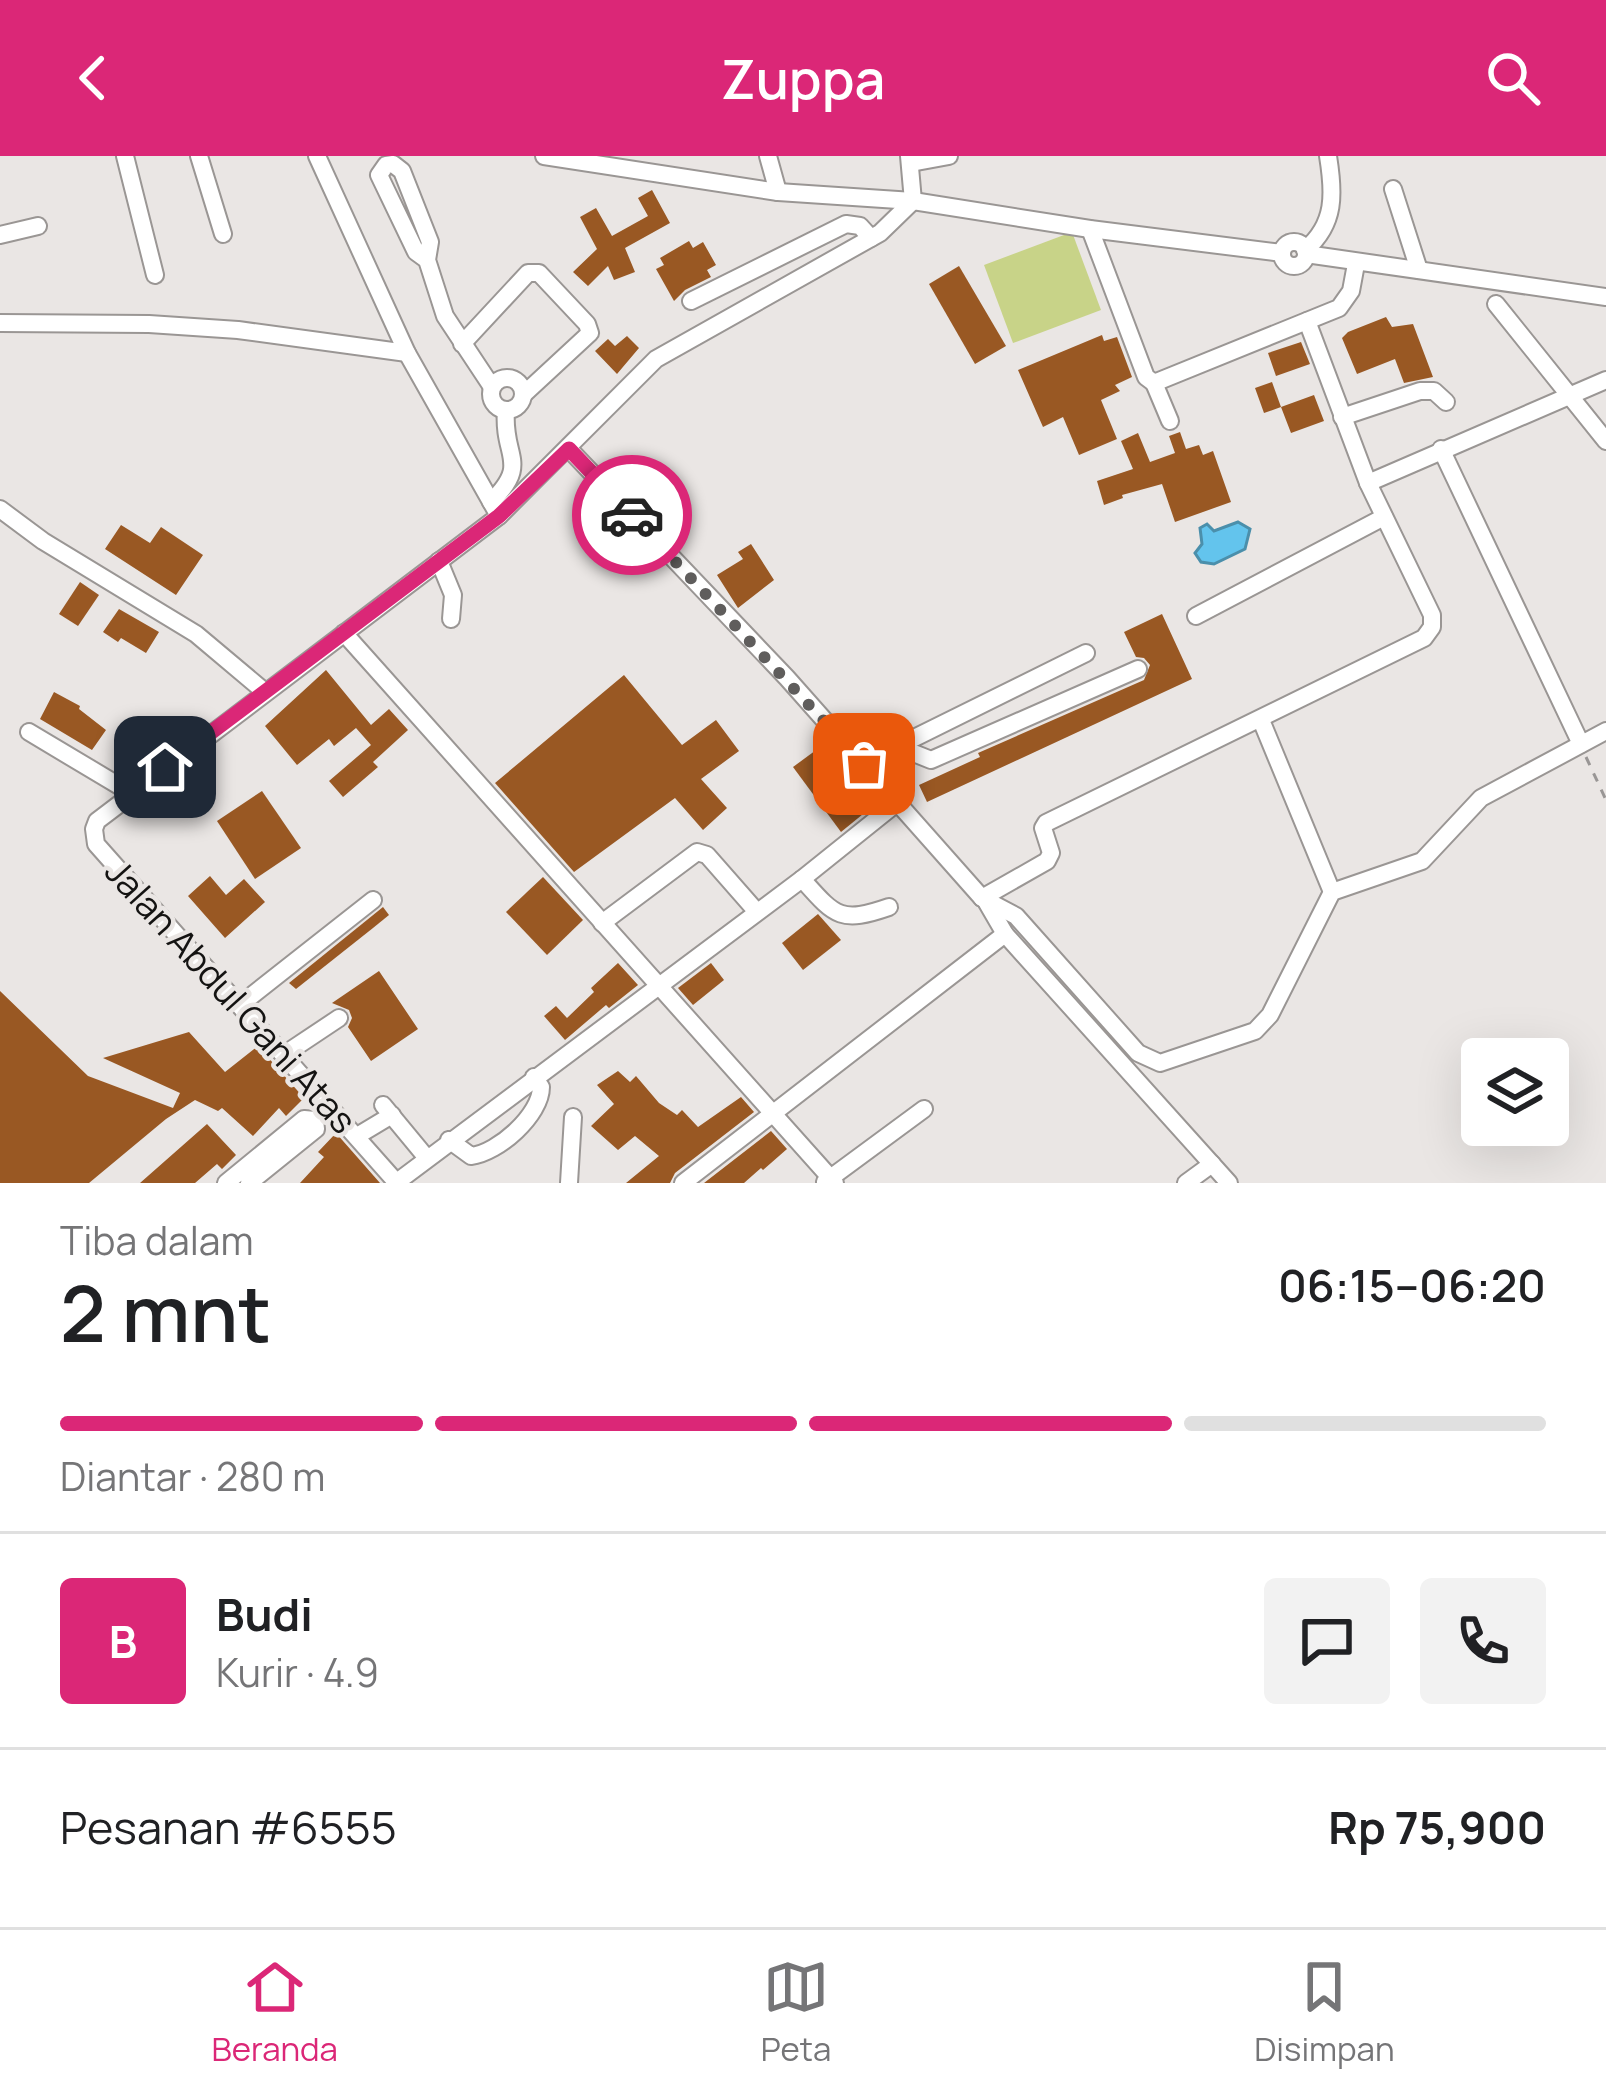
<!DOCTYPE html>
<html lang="id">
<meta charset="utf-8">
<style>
body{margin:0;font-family:Manrope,sans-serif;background:#f2f2f2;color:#202124;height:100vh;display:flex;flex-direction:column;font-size:45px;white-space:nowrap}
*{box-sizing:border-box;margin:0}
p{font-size:39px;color:#757577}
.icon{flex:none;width:66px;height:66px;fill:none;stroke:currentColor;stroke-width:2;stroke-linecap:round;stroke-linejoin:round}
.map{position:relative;height:1027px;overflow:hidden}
.details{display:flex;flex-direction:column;background:#fff;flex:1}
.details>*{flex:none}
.buttons{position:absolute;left:1461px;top:882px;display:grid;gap:24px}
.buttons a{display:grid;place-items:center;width:108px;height:108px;border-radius:12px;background:#fff;box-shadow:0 12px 48px #0002;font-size:60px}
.pin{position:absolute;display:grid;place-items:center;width:102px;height:102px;color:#fff;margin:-51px;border-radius:24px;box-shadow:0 6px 18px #0006}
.courier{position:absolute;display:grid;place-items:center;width:120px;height:120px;margin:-60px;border:9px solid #db2777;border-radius:50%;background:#fff;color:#222;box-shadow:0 3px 15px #0007}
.head em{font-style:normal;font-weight:600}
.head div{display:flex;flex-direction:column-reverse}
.head{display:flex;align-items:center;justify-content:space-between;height:204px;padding:0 60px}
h1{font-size:78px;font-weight:600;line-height:90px}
.bar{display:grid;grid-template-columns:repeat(4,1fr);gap:18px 12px;align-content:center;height:144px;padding:0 60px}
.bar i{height:15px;border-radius:9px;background:#e0e0e0}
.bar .selected{background:#db2777}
.bar p{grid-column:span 4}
.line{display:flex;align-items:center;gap:30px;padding:0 60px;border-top:3px solid #e0e0e0}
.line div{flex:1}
.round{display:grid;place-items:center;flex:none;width:126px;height:126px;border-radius:12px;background:#f2f2f2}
header{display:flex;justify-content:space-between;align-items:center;height:156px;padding:0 60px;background:#db2777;color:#fff;font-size:54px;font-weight:600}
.tab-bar{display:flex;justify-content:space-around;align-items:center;height:168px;border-top:3px solid #e0e0e0;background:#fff;font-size:33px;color:#757577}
.tab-bar a{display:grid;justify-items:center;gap:6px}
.tab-bar .selected{color:#db2777}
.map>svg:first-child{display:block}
.green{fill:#c8d388}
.water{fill:#63c4ed;stroke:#4b8fab;stroke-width:3}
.building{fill:#995823}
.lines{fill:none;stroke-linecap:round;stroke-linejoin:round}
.minor-casing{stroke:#9a9694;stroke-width:20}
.path{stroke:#999695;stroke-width:3;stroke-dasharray:9 9;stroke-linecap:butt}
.minor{stroke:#fff;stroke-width:16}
.done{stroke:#5f5d5c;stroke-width:12;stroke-dasharray:0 21.6}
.route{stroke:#db2777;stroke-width:15}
.labels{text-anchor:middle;stroke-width:9;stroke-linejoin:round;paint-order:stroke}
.street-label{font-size:36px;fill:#141312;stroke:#eae6e4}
</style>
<header><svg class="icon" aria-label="back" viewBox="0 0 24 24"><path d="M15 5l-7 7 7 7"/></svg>Zuppa<svg class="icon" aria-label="search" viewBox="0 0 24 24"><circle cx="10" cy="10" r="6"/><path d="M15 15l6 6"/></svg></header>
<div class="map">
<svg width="1606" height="1027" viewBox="0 0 1606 1027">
<rect width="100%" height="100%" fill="#eae6e4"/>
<path class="green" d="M1072 76 1101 154 1013 187 984 109Z"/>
<path class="water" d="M1238 366 1250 373 1245 393 1214 408 1201 406 1195 397 1202 388 1200 372 1207 368 1214 375Z"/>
<g class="building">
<path d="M652 34 670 67 625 92 635 116 614 124 608 110 588 130 573 116 597 93 580 61 596 52 612 80 648 60 638 42Z"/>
<path d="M689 85 693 92 703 86 716 109 707 114 711 121 685 134 674 145 656 113 664 109 660 102Z"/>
<path d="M959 110 1006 190 975 208 929 128Z"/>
<path d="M1386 161 1392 171 1413 168 1433 221 1404 227 1395 203 1357 218 1342 182 1348 176Z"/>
<path d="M1102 179 1104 185 1117 181 1132 221 1115 229 1120 235 1101 244 1117 283 1079 299 1063 261 1043 271 1018 214Z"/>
<path d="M627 180 639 192 617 218 595 195 608 183 615 190Z"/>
<path d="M1301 186 1310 208 1276 220 1268 197Z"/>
<path d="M1272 226 1281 251 1314 239 1324 265 1291 277 1281 251 1264 257 1255 232Z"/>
<path d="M1180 276 1186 293 1199 289 1203 299 1213 295 1231 346 1175 366 1162 328 1122 339 1123 342 1104 349 1097 325 1133 313 1121 285 1138 277 1150 306 1175 297 1169 280Z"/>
<path d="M121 369 150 387 161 371 203 399 176 439 105 393Z"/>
<path d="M751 388 774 424 738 452 717 419 743 403 738 396Z"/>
<path d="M80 426 99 439 78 470 59 458Z"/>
<path d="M119 453 159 476 146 497 121 482 118 486 103 476Z"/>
<path d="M1162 458 1192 523 927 646 919 629 980 601 978 597 1144 524 1150 509 1144 502 1136 501 1124 476Z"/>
<path d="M326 514 371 569 389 553 408 574 373 606 378 611 343 641 329 625 371 589 356 572 334 590 329 583 297 609 265 570Z"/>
<path d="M624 519 682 589 716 564 739 595 701 623 727 652 703 674 675 642 574 716 495 627Z"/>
<path d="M54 536 80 550 79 553 106 574 92 594 40 563Z"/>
<path d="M827 586 879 645 841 676 793 611Z"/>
<path d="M262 635 301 692 255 723 217 665Z"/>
<path d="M210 720 226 739 244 723 265 746 225 782 188 740Z"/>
<path d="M543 721 583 764 547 799 506 756Z"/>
<path d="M383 751 389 759 373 772 296 833 289 827Z"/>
<path d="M818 758 841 784 803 814 782 787Z"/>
<path d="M618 807 638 829 609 852 606 849 565 884 544 860 556 850 567 862 594 836 591 832Z"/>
<path d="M711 807 724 824 693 849 678 832Z"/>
<path d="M379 815 418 873 371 905 348 871 352 862 349 854 332 847Z"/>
<path d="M0 835 88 920 173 952 180 937 103 902 189 876 225 916 258 890 304 942 286 960 279 952 253 980 222 952 218 955 195 944 166 963 89 1027H0Z"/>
<path d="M618 915 630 926 636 920 659 947 677 959 682 954 698 971 741 941 754 956 675 1017 670 1027H626L659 1000 635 980 618 994 591 970 614 948 597 929Z"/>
<path d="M207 968 236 999 222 1013 217 1008 195 1027H140Z"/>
<path d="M771 975 787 993 763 1014 761 1012 744 1027H704Z"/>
<path d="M336 977 380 1027H300L324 1001 318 996Z"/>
</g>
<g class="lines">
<g class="minor-casing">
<g id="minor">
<path d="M125 0 155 119"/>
<path d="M199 0 223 78"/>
<path d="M317 0 407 197 499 360"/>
<path d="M544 0 778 36 913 45 1090 73 1282 97"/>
<path d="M768 0 778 36"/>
<path d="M909 0 913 45"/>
<path d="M911 7 949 0"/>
<path d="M1393 33 1419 114"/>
<path d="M1090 73 1146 221 1154 227 1339 152 1351 135 1356 108"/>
<path d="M0 79 38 70"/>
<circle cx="1294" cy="98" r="12"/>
<path d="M1305 94C1336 68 1334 37 1328 0"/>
<path d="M1306 98 1606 141"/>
<path d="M427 104 416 96 379 19 386 9 393 8 402 15 430 86 427 104 445 160 492 231"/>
<path d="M691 145 846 68 860 70 871 82"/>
<path d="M1496 148 1606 285"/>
<path d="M0 167 149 168 238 174 407 197"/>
<path d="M462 188 528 117H539L587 168 590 177 523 239"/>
<circle cx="507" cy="238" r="16"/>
<path d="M1154 227 1170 265"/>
<path d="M1342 261 1420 235H1434L1446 246"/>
<path d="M569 293 787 522 982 742 1016 760 1138 897 1160 907 1255 875 1270 859 1332 736 1422 705 1481 642 1606 575"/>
<path d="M1441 293 1581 588"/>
<path d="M1368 327 1606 224"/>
<path d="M491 346C531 306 502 302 506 254"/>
<path d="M0 353 43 385 196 478 265 536"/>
<path d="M439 405 453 439 451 463"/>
<path d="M1196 460 1384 361"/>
<path d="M344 477 835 1027"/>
<path d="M1261 564 1332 736"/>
<path d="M29 576 131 637"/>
<path d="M892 593 1086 497"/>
<path d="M864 608 901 592 931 604 1138 513"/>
<path d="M802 723C835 760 840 768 889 751"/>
<path d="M982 742 1047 705 1051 697 1043 672 1046 667 1424 482 1432 471V459L1368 327 1307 165"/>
<path d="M987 747 1005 778 1229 1027"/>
<path d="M602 767 697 696 707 699 757 756"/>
<path d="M241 848 373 744"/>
<path d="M285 898 339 862"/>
<path d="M383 949 426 1001"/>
<path d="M357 980 392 959"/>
<path d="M449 984 471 1000C498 997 541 959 541 931L534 921"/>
<path d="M397 1026 802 723 898 646"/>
<path d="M825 1026 924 953"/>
<path d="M226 1027 304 963 315 964 316 973 249 1027"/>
<path d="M397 1027 96 688 94 673 97 665 499 360 656 203 880 77 913 45"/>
<path d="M569 1027 573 961"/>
<path d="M683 1027 1005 778"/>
<path d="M1186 1027 1212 1008"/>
</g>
</g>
<path class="path" d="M1586 601 1606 644"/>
<use href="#minor" class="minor"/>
</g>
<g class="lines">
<path class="done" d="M632 359 864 608"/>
<path class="route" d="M165 611 499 360 569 293 632 359"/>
</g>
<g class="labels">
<g class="street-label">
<text transform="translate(231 840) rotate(48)" y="13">Jalan Abdul Gani Atas</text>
</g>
</g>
</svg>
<div class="buttons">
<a><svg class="icon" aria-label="layers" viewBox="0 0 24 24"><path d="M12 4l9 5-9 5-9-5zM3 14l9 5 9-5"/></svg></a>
</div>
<div class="pin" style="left:864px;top:608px;background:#ea580c"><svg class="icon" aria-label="bag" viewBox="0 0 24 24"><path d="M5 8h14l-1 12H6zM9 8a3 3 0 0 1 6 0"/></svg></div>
<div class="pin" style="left:165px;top:611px;background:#1f2937"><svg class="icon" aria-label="home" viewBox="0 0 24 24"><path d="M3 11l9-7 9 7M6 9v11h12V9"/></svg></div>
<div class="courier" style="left:632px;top:359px"><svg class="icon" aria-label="car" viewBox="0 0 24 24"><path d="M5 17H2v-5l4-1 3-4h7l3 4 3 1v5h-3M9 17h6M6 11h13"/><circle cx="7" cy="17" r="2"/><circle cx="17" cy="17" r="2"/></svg></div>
</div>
<section class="details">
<div class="head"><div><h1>2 mnt</h1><p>Tiba dalam</p></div><em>06:15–06:20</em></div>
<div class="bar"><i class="selected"></i><i class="selected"></i><i class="selected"></i><i></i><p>Diantar · 280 m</p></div>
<div class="line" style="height:216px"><b class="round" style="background:#db2777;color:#fff">B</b><div><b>Budi</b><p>Kurir · 4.9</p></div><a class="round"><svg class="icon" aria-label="chat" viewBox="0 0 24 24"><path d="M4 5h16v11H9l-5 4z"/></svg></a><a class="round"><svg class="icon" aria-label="phone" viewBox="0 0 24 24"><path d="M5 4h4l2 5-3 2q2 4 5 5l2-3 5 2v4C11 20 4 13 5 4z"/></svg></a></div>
<div class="line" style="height:156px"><div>Pesanan #6555</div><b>Rp 75,900</b></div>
</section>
<nav class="tab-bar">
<a class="selected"><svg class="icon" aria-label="home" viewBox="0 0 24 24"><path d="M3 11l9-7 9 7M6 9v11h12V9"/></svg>Beranda</a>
<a><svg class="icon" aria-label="map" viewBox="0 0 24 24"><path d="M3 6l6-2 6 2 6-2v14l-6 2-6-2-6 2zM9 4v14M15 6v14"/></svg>Peta</a>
<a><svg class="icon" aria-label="saved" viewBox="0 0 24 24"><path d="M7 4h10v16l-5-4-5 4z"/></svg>Disimpan</a>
</nav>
